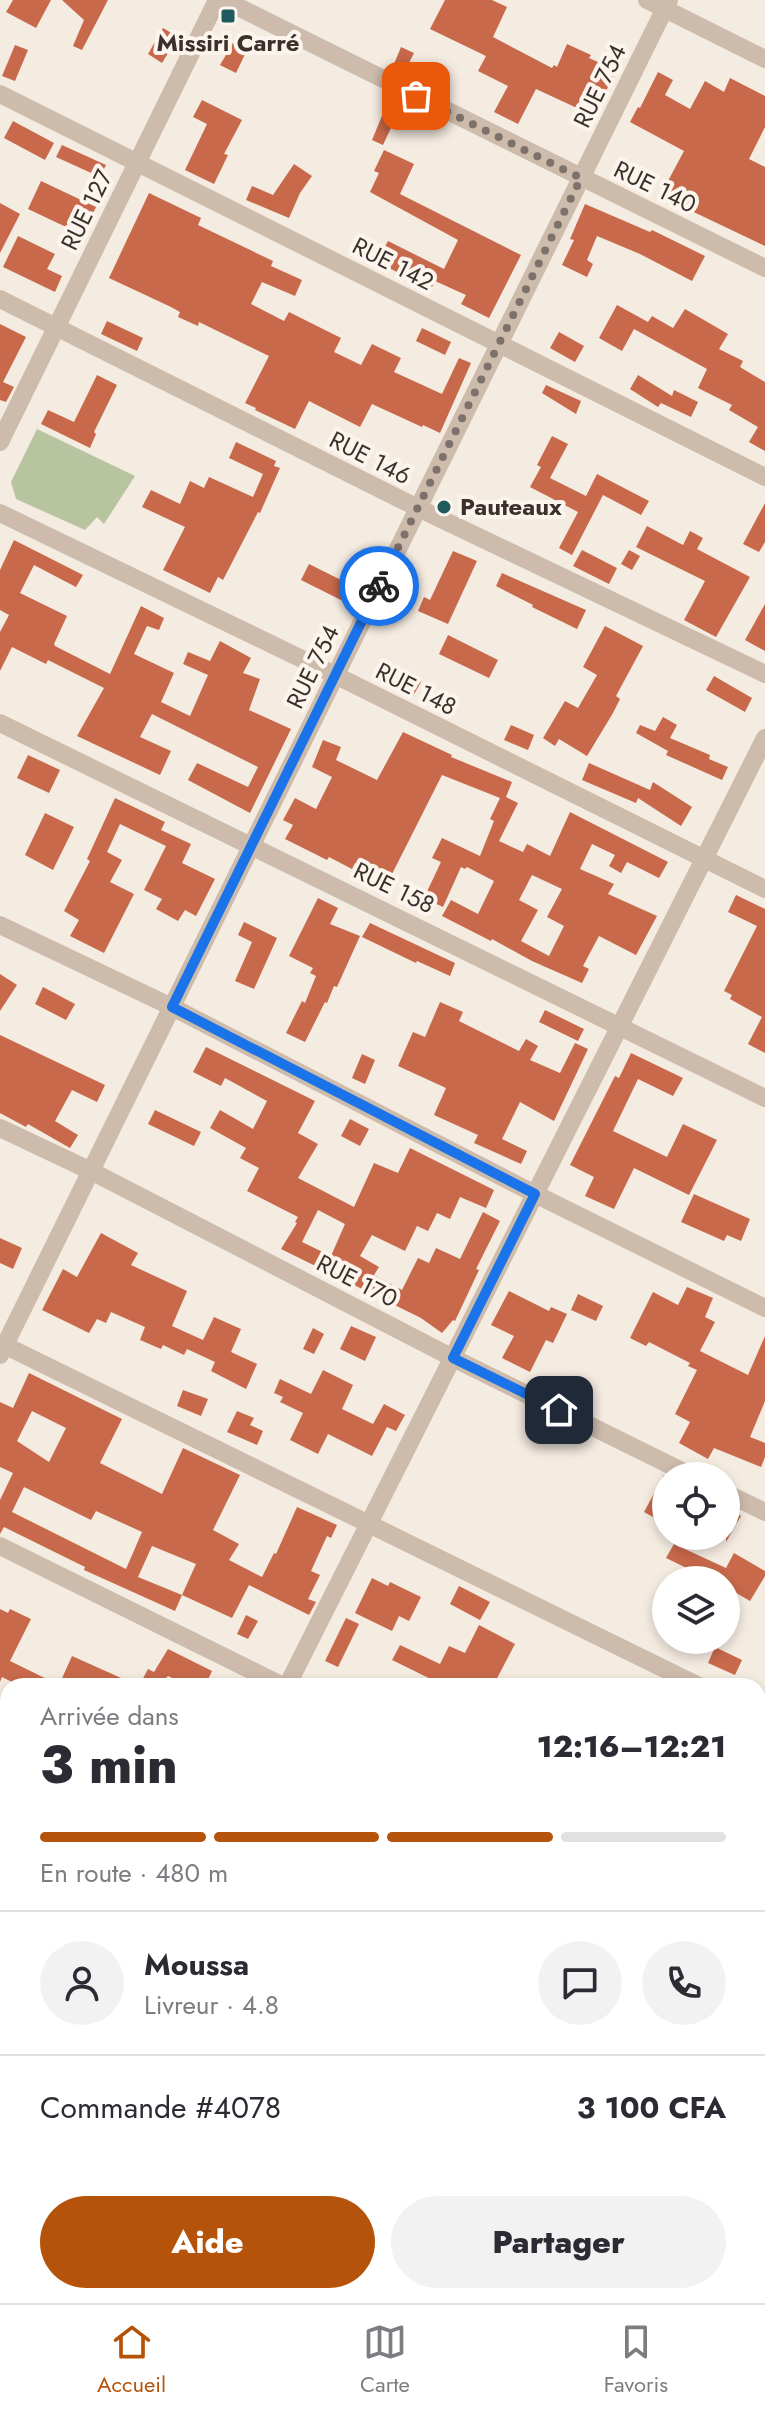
<!DOCTYPE html>
<html lang="fr">
<meta charset="utf-8">
<style>
body{margin:0;font-family:Jost,sans-serif;background:#f2f2f3;color:#2b2b33;height:100vh;display:flex;flex-direction:column;font-size:30px;white-space:nowrap}
*{box-sizing:border-box;margin:0}
p{font-size:26px;color:#7c7c81}
.icon{flex:none;width:44px;height:44px;fill:none;stroke:currentColor;stroke-width:2;stroke-linecap:round;stroke-linejoin:round}
.map{position:relative;flex:1;overflow:hidden}
.sheet{position:absolute;left:0px;top:1678px;width:766px;height:626px;display:flex;flex-direction:column;background:#fff;border-radius:24px 24px 0 0;box-shadow:0 4px 12px #0003}
.sheet>*{flex:none}
.controls{position:absolute;left:652px;top:1462px;display:grid;gap:16px}
.controls a{display:grid;place-items:center;width:88px;height:88px;border-radius:50%;background:#fff;box-shadow:0 4px 12px #0003;font-size:40px}
.pin{position:absolute;display:grid;place-items:center;width:68px;height:68px;color:#fff;margin:-34px;border-radius:16px;box-shadow:0 4px 12px #0006}
.courier{position:absolute;display:grid;place-items:center;width:80px;height:80px;margin:-40px;border:6px solid #1a73e8;border-radius:50%;background:#fff;color:#222;box-shadow:0 2px 10px #0007}
.headline em{font-style:normal;font-weight:800}
.headline div{display:flex;flex-direction:column-reverse}
.headline{display:flex;align-items:center;justify-content:space-between;height:136px;padding:0 40px}
h1{font-size:52px;font-weight:800;line-height:60px}
.bar{display:grid;grid-template-columns:repeat(4,1fr);gap:12px 8px;align-content:center;height:96px;padding:0 40px}
.bar i{height:10px;border-radius:6px;background:#e1e1e2}
.bar .active{background:#b45309}
.bar p{grid-column:span 4}
.line{display:flex;align-items:center;gap:20px;padding:0 40px;border-top:2px solid #e1e1e2}
.line div{flex:1}
.round{display:grid;place-items:center;flex:none;width:84px;height:84px;border-radius:42px;background:#f2f2f3}
.cta{display:flex;gap:16px;margin-top:auto;padding:16px 40px}
.cta a{flex:1;height:92px;border-radius:48px;background:#b45309;color:#fff;font-size:32px;font-weight:800;line-height:92px;text-align:center}
.cta a+a{background:#f2f2f3;color:#2b2b33}
.dock{display:flex;justify-content:space-around;align-items:center;height:112px;border-top:2px solid #e1e1e2;background:#fff;font-size:22px;color:#7c7c81}
.dock a{display:grid;justify-items:center;gap:4px}
.dock .active{color:#b45309}
.map>svg:first-child{display:block}
.green{fill:#b8c4a0}
.building{fill:#c8694b;fill-rule:evenodd}
.lines{fill:none;stroke-linecap:round;stroke-linejoin:round}
.street{stroke:#cdbbac;stroke-width:18}
.secondary{stroke:#a18a7d;stroke-width:20}
.done{stroke:#7c716b;stroke-width:8;stroke-dasharray:0 14.4}
.route{stroke:#1a73e8;stroke-width:10}
.poi-dot{fill:#1f5a5e;stroke:#fbf5ee;stroke-width:3}
.labels{text-anchor:middle;stroke-width:8;stroke-linejoin:round;paint-order:stroke}
.poi-label{font-size:24px;font-weight:bold;fill:#3b302b;stroke:#fbf5ee}
.street-label{font-size:24px;fill:#3b302b;stroke:#fbf5ee}
</style>
<div class="map">
<svg width="765" height="2303" viewBox="0 0 765 2303">
<rect width="100%" height="100%" fill="#f4ebe1"/>
<path class="green" d="M37 429 135 476 104 524 97 517 85 530 16 499 11 482Z"/>
<g class="building">
<path d="M13 0H51L36 28 6 12Z"/>
<path d="M62 0H108L82 50 73 46 84 20Z"/>
<path d="M445 0H492L507 7 493 37 552 68 554 65 557 67 567 44 591 55 589 58 616 70 599 106 581 98 577 108 536 89 518 124 494 112 508 86 478 71 486 56 430 29Z"/>
<path d="M163 28 178 37 162 63 148 54Z"/>
<path d="M233 43 247 50 236 73 220 65Z"/>
<path d="M15 45 28 50 15 81 2 76Z"/>
<path d="M401 47 414 53 406 69 394 64Z"/>
<path d="M658 72 673 80 665 95 690 109 705 81 724 92 730 78 765 96V127L749 159 765 167V246L660 196 684 151 630 122 638 107 640 108Z"/>
<path d="M202 100 242 120 224 154 228 155 214 184 185 170 207 124 193 117Z"/>
<path d="M384 111 396 117 383 145 372 140Z"/>
<path d="M13 121 54 143 45 160 4 138Z"/>
<path d="M62 145 106 165 100 177 56 157Z"/>
<path d="M384 150 414 164 400 194 521 255 489 318 461 304 466 295 435 281 431 289 377 262 388 241 444 269 458 240 370 192 379 173 374 171Z"/>
<path d="M294 164 312 176 300 193 289 218 246 200 252 186 273 195Z"/>
<path d="M41 181 96 207 83 235 28 209Z"/>
<path d="M149 193 201 218 198 225 273 261 271 266 302 280 295 296 262 282 251 304 284 321 289 312 341 338 334 352 361 365 372 344 401 358 394 372 442 394 459 358 471 363 440 433 423 425 422 427 372 404 360 427 309 401 295 429 255 410 256 408 245 403 269 356 199 322 198 326 178 317 180 312 171 307 109 278Z"/>
<path d="M0 203 20 214 0 253Z"/>
<path d="M585 204 650 232 652 230 705 256 692 281 640 254 597 236 587 260 593 264 587 277 562 265 574 240 570 239Z"/>
<path d="M18 236 55 254 47 269 62 276 55 292 3 267Z"/>
<path d="M617 305 648 322 652 316 673 328 685 309 728 334 719 349 743 361 740 367 765 382V451L749 442 758 427 729 410 732 405 698 388 707 369 634 329 622 351 599 338Z"/>
<path d="M107 321 143 338 137 351 101 334Z"/>
<path d="M0 324 26 337 3 382 14 387 6 402 0 400Z"/>
<path d="M422 328 451 342 445 355 416 341Z"/>
<path d="M559 332 584 346 575 362 550 348Z"/>
<path d="M97 375 117 385 94 432 96 434 90 448 41 424 48 410 74 422Z"/>
<path d="M638 375 672 396 674 390 698 402 691 417 661 403 658 407 630 389Z"/>
<path d="M546 385 581 401 576 414 542 393Z"/>
<path d="M552 436 568 444 550 478 586 496 597 474 649 501 641 515 603 495 572 555 559 548 578 512 530 487 541 467 537 465Z"/>
<path d="M236 442 276 461 274 466 280 468 260 513 258 512 223 580 218 577 210 593 163 570 185 527 142 507 151 490 180 504 190 481 204 488 209 477 253 497 263 474 229 458Z"/>
<path d="M765 503V542L759 552 743 544Z"/>
<path d="M647 526 683 545 690 531 703 538 697 549 750 577 716 637 684 620 705 581 636 547Z"/>
<path d="M14 540 83 575 76 587 34 565 20 593 67 616 54 644 55 646 110 674 141 606 164 618 159 630 147 626 134 654 174 673 161 702 190 716 208 675 183 664 188 652 210 661 220 641 251 658 243 673 260 679 249 710 291 729 250 813 188 780 197 763 248 787 258 767 152 714 140 737 171 751 160 775 77 736 104 688 48 660 46 664 12 647 0 671V632L9 615 0 610V570Z"/>
<path d="M582 550 617 568 609 584 573 566Z"/>
<path d="M629 550 640 556 632 570 621 564Z"/>
<path d="M453 551 477 561 448 624 418 611 424 597 430 600Z"/>
<path d="M309 564 355 587 347 603 301 580Z"/>
<path d="M502 573 586 610 577 629 532 607 533 605 496 586Z"/>
<path d="M765 604V651L745 640Z"/>
<path d="M605 626 643 646 616 696 620 699 613 713 587 756 559 739 555 746 543 738 565 701 578 708 597 675 583 667Z"/>
<path d="M448 635 498 660 489 678 439 654Z"/>
<path d="M382 662 421 682 413 696 375 675Z"/>
<path d="M714 676 752 698 745 712 706 690Z"/>
<path d="M663 717 677 725 670 738 710 755 709 759 728 767 722 780 666 755 668 751 636 733 640 725 655 731Z"/>
<path d="M511 725 534 735 528 750 504 740Z"/>
<path d="M403 732 452 755 451 757 512 782 506 797 518 803 499 841 523 852 527 844 550 856 570 812 668 862 659 878 627 862 621 873 609 866 615 855 592 844 580 869 614 884 608 894 657 916 636 955 599 936 583 966 589 969 582 983 532 961 492 939 491 941 442 916 451 900 478 914 494 881 467 867 465 869 461 867 443 907 424 898 441 862 432 858 442 838 480 856 494 821 490 819 500 798 442 775 389 880 355 863 352 869 329 857 327 860 285 839 293 825 283 820 295 798 316 809 332 777 312 767 323 740 341 747 336 760 377 780ZM532 875 562 889 547 917 564 926 549 956 521 941 538 910 519 900Z"/>
<path d="M28 755 60 770 49 793 17 778Z"/>
<path d="M589 763 650 790 653 782 692 807 681 826 638 798 636 803 582 780Z"/>
<path d="M115 798 165 822 161 830 191 844 182 863 215 879 196 916 185 910 178 921 156 909 162 899 144 890 166 846 120 824 107 852 122 860 110 882 134 894 104 953 70 936 79 920 64 911 90 861 87 859Z"/>
<path d="M45 813 74 827 53 870 25 855Z"/>
<path d="M736 895 765 909V1053L748 1044 762 1017 730 999 732 995 724 991 757 926 728 912Z"/>
<path d="M318 898 338 908 330 924 360 936 337 987 334 986 327 1003 325 1002 305 1042 286 1033 302 1001 305 1003 316 976 310 973 313 968 289 956Z"/>
<path d="M244 922 277 938 254 989 235 981 252 942 238 935Z"/>
<path d="M370 923 455 963 450 976 417 961 416 963 362 937Z"/>
<path d="M0 974 17 985 0 1011Z"/>
<path d="M43 987 75 1004 66 1020 35 1004Z"/>
<path d="M440 1002 463 1012 459 1021 519 1051 526 1039 538 1046 530 1060 560 1073 575 1043 588 1049 554 1121 520 1102 502 1139 527 1151 521 1164 474 1143 478 1135 434 1115 446 1088 398 1066 413 1032 425 1037Z"/>
<path d="M545 1010 584 1029 578 1041 539 1022Z"/>
<path d="M0 1035 105 1085 97 1102 72 1090 55 1121 78 1135 70 1148 28 1124 26 1127 0 1113Z"/>
<path d="M206 1047 315 1101 298 1133 318 1144 298 1178 354 1207 374 1163 398 1173 410 1148 494 1190 486 1208 460 1197 450 1219 437 1213 428 1231 417 1226 405 1251 372 1235 360 1256 379 1267 374 1275 402 1290 418 1258 429 1263 436 1248 460 1259 483 1212 500 1221 476 1269 479 1270 455 1321 453 1320 442 1333 421 1318 281 1249 297 1223 295 1222 298 1217 247 1191 259 1168 240 1158 246 1148 210 1128 220 1110 253 1129 267 1101 225 1078 221 1086 193 1072ZM318 1210 345 1224 331 1256 302 1242Z"/>
<path d="M631 1053 683 1078 673 1096 638 1079 613 1131 667 1157 683 1124 717 1140 689 1195 634 1168 614 1209 585 1196 594 1177 570 1165 615 1076 619 1078Z"/>
<path d="M362 1054 375 1060 365 1084 352 1078Z"/>
<path d="M155 1110 201 1132 194 1146 148 1124Z"/>
<path d="M350 1119 369 1129 360 1146 341 1136Z"/>
<path d="M694 1194 750 1219 741 1241 727 1235 724 1241 681 1222Z"/>
<path d="M101 1233 138 1253 131 1265 187 1291 172 1326 203 1340 214 1317 241 1329 231 1352 257 1364 246 1389 211 1371 215 1362 187 1349 184 1355 163 1345 161 1349 140 1340 145 1327 111 1312 106 1323 97 1319 89 1333 42 1310 63 1269 77 1277Z"/>
<path d="M0 1238 22 1248 13 1269 0 1263Z"/>
<path d="M687 1287 713 1298 705 1317 715 1322 700 1351 748 1375 765 1336V1401L750 1437 765 1443V1457L761 1467 714 1448 708 1459 679 1443 690 1422 675 1414 697 1370 688 1366 690 1363 649 1342 646 1346 630 1338 653 1292 678 1305Z"/>
<path d="M509 1291 549 1311 551 1307 567 1314 553 1343 546 1340 530 1372 502 1358 514 1336 491 1325Z"/>
<path d="M578 1294 603 1306 596 1321 571 1310Z"/>
<path d="M351 1326 376 1337 365 1361 340 1349Z"/>
<path d="M313 1328 324 1334 314 1354 303 1349Z"/>
<path d="M323 1370 353 1385 342 1409 373 1424 384 1404 405 1415 396 1431 387 1427 372 1456 328 1434 318 1454 290 1440 303 1413 280 1402 283 1397 274 1393 280 1379 311 1394Z"/>
<path d="M29 1373 122 1419 100 1463 162 1494 183 1448 240 1475 213 1530 239 1544 229 1560 262 1577 274 1553 276 1554 297 1507 337 1525 331 1538 327 1536 311 1571 320 1575 308 1599 316 1602 309 1615 249 1585 232 1618 182 1595 175 1611 84 1570 85 1567 4 1527 0 1534V1500L13 1473 0 1467V1402L13 1408ZM32 1411 66 1428 49 1462 17 1441ZM24 1487 91 1520 96 1511 142 1532 126 1569 12 1512ZM152 1546 196 1564 182 1595 138 1577Z"/>
<path d="M183 1390 208 1399 201 1416 177 1406Z"/>
<path d="M237 1411 254 1418 250 1425 263 1431 257 1445 227 1432Z"/>
<path d="M664 1475 666 1477V1524L644 1512Z"/>
<path d="M726 1507 741 1516 726 1542Z"/>
<path d="M674 1544 726 1568 734 1553 765 1571V1576L750 1601 726 1587V1580H711L666 1558Z"/>
<path d="M372 1578 388 1586 390 1582 421 1597 409 1621 399 1616 392 1631 355 1613Z"/>
<path d="M459 1586 490 1602 480 1620 450 1604Z"/>
<path d="M0 1609 8 1613 10 1609 31 1619 10 1661 59 1685 72 1656 139 1686H20L2 1677 0 1682Z"/>
<path d="M246 1615 258 1621 248 1639 237 1634Z"/>
<path d="M346 1618 359 1624 338 1667 325 1661Z"/>
<path d="M479 1625 515 1644 493 1686H445L392 1660 400 1645 440 1664 449 1646 465 1653Z"/>
<path d="M715 1647 742 1660 735 1675 708 1663Z"/>
<path d="M168 1649 212 1671 205 1686H189L168 1676 166 1678 183 1686H139L148 1669 154 1672Z"/>
</g>
<g class="lines">
<g class="street">
<path d="M224 0 765 268"/>
<path d="M647 0 765 59"/>
<path d="M0 94 765 477"/>
<path d="M0 299 418 508 765 674"/>
<path d="M0 442 217 0"/>
<path d="M0 513 335 675 765 889"/>
<path d="M0 723 765 1098"/>
<path d="M0 925 172 1007 535 1194 765 1308"/>
<path d="M0 1128 91 1171 453 1358 692 1476"/>
<path d="M0 1343 699 1686"/>
<path d="M0 1355 669 0"/>
<path d="M726 1493 765 1512"/>
<path d="M0 1546 283 1686"/>
<path d="M287 1686 765 738"/>
<path d="M758 1715 765 1718"/>
<path d="M758 1920 765 1924"/>
<path d="M0 2066 8 2049"/>
<path d="M0 2138 8 2137"/>
<path d="M138 2296 142 2303"/>
<path d="M301 2296 305 2303"/>
<path d="M497 2296 501 2303"/>
<path d="M327 2303 341 2296"/>
</g>
<g class="secondary">
<path d="M0 1764 8 1768"/>
<path d="M758 1973 765 1959"/>
<path d="M758 2138 765 2142"/>
<path d="M594 2303 597 2296"/>
</g>
</g>
<g class="lines">
<path class="done" d="M379 586 581 178 416 96"/>
<path class="route" d="M379 586 172 1007 535 1194 453 1358 559 1410"/>
</g>
<g class="poi-dot">
<rect x="220" y="8" width="16" height="16" rx="4"/>
<circle cx="444" cy="507" r="8"/>
</g>
<g class="labels">
<g class="poi-label">
<text x="228" y="51">Missiri Carré</text>
<text x="460" y="515" text-anchor="start">Pauteaux</text>
</g>
<g class="street-label">
<text transform="translate(600 86) rotate(-64)" y="8">RUE 754</text>
<text transform="translate(655 187) rotate(26)" y="8">RUE 140</text>
<text transform="translate(87 210) rotate(-64)" y="8">RUE 127</text>
<text transform="translate(393 264) rotate(27)" y="8">RUE 142</text>
<text transform="translate(370 458) rotate(27)" y="8">RUE 146</text>
<text transform="translate(313 667) rotate(-64)" y="8">RUE 754</text>
<text transform="translate(416 689) rotate(27)" y="8">RUE 148</text>
<text transform="translate(394 888) rotate(26)" y="8">RUE 158</text>
<text transform="translate(357 1281) rotate(27)" y="8">RUE 170</text>
</g>
</g>
</svg>
<div class="controls">
<a><svg class="icon" aria-label="locate" viewBox="0 0 24 24"><circle cx="12" cy="12" r="6"/><path d="M12 2v4M12 18v4M2 12h4M18 12h4"/></svg></a>
<a><svg class="icon" aria-label="layers" viewBox="0 0 24 24"><path d="M12 4l9 5-9 5-9-5zM3 14l9 5 9-5"/></svg></a>
</div>
<div class="pin" style="left:416px;top:96px;background:#ea580c"><svg class="icon" aria-label="bag" viewBox="0 0 24 24"><path d="M5 8h14l-1 12H6zM9 8a3 3 0 0 1 6 0"/></svg></div>
<div class="pin" style="left:559px;top:1410px;background:#1f2937"><svg class="icon" aria-label="home" viewBox="0 0 24 24"><path d="M3 11l9-7 9 7M6 9v11h12V9"/></svg></div>
<div class="courier" style="left:379px;top:586px"><svg class="icon" aria-label="bike" viewBox="0 0 24 24"><circle cx="6" cy="16" r="4"/><circle cx="18" cy="16" r="4"/><path d="M6 16l4-8h5l3 8M10 8l3 8H6M13 5h3"/></svg></div>
<section class="sheet">
<div class="headline"><div><h1>3 min</h1><p>Arrivée dans</p></div><em>12:16–12:21</em></div>
<div class="bar"><i class="active"></i><i class="active"></i><i class="active"></i><i></i><p>En route · 480 m</p></div>
<div class="line" style="height:144px"><a class="round"><svg class="icon" aria-label="person" viewBox="0 0 24 24"><circle cx="12" cy="8" r="4"/><path d="M4 21q1-7 8-7t8 7"/></svg></a><div><b>Moussa</b><p>Livreur · 4.8</p></div><a class="round"><svg class="icon" aria-label="chat" viewBox="0 0 24 24"><path d="M4 5h16v11H9l-5 4z"/></svg></a><a class="round"><svg class="icon" aria-label="phone" viewBox="0 0 24 24"><path d="M5 4h4l2 5-3 2q2 4 5 5l2-3 5 2v4C11 20 4 13 5 4z"/></svg></a></div>
<div class="line" style="height:104px"><div>Commande #4078</div><b>3 100 CFA</b></div>
<div class="cta"><a>Aide</a><a>Partager</a></div>
</section>
</div>
<nav class="dock">
<a class="active"><svg class="icon" aria-label="home" viewBox="0 0 24 24"><path d="M3 11l9-7 9 7M6 9v11h12V9"/></svg>Accueil</a>
<a><svg class="icon" aria-label="map" viewBox="0 0 24 24"><path d="M3 6l6-2 6 2 6-2v14l-6 2-6-2-6 2zM9 4v14M15 6v14"/></svg>Carte</a>
<a><svg class="icon" aria-label="saved" viewBox="0 0 24 24"><path d="M7 4h10v16l-5-4-5 4z"/></svg>Favoris</a>
</nav>
